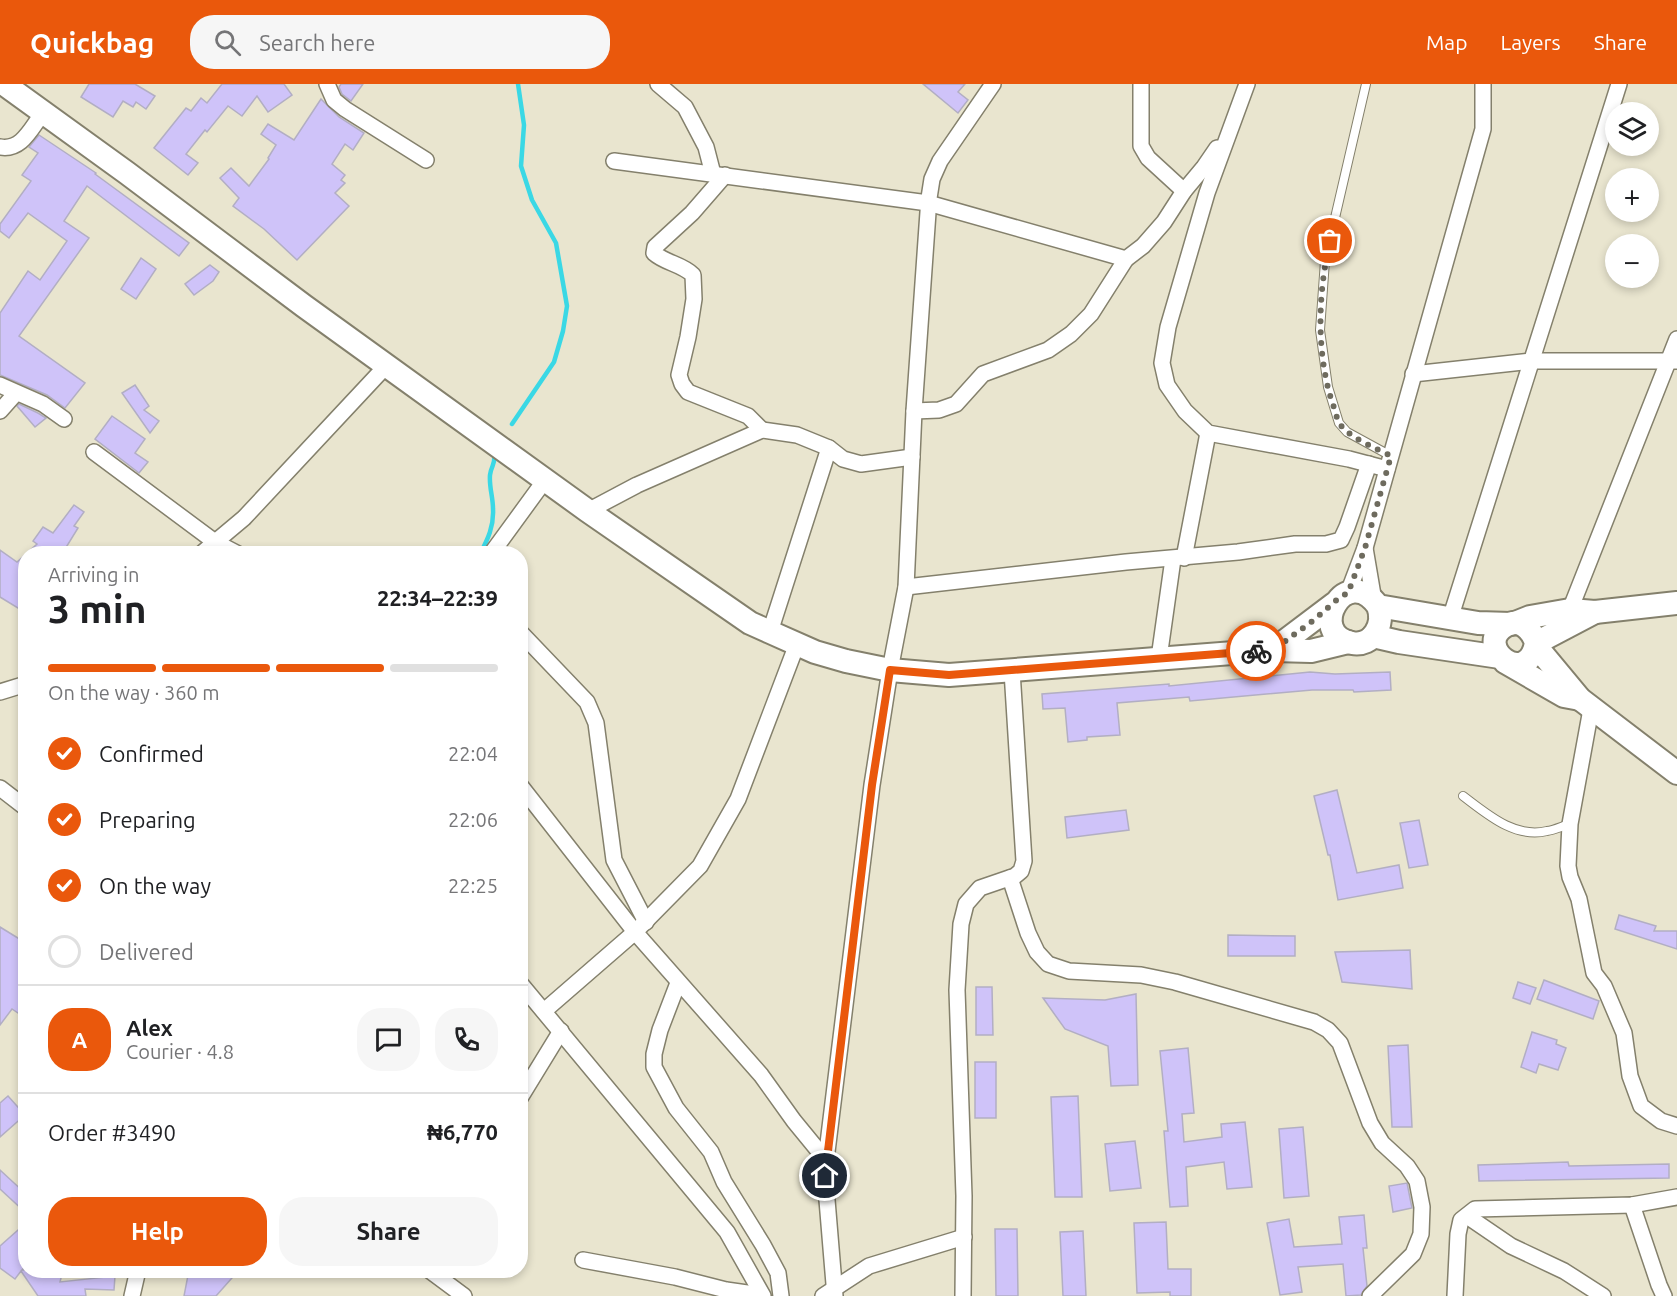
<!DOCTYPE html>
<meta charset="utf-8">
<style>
body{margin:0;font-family:Ubuntu,sans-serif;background:#f6f6f6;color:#202124;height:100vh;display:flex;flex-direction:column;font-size:22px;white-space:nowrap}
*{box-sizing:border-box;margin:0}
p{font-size:20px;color:#757577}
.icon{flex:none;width:33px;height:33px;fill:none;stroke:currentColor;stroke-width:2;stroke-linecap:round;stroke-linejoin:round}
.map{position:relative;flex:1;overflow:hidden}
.drawer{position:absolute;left:18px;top:462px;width:510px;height:732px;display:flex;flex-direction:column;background:#fff;border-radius:24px;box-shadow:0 3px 9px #0003}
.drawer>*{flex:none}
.controls{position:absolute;left:1605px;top:18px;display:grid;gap:12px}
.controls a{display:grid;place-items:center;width:54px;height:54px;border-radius:50%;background:#fff;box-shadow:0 3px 9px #0003;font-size:30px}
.pin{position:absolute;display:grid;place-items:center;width:51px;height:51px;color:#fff;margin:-26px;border:3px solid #fff;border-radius:50%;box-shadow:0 2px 6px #0007}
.courier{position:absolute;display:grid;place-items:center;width:60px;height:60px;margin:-30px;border:4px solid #ea580c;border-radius:50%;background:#fff;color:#222;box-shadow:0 2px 8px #0007}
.overview em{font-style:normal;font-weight:700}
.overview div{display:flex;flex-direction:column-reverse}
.overview{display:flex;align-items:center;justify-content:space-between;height:102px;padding:0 30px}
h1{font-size:39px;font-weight:700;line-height:45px}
.bar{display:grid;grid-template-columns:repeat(4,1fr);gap:9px 6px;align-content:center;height:72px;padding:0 30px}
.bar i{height:8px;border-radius:4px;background:#e0e0e0}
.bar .selected{background:#ea580c}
.bar p{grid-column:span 4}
.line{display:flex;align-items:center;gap:15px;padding:0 30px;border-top:2px solid #e0e0e0}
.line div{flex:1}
.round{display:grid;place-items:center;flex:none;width:63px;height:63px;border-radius:24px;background:#f6f6f6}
ol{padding:0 30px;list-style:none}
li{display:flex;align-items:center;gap:18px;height:66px}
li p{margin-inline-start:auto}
li .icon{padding:6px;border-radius:50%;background:#ea580c;color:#fff;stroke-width:4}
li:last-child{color:#757577}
li i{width:33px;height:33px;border:3px solid #e0e0e0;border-radius:50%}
.cta{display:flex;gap:12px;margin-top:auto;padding:12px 30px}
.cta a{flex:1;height:69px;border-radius:24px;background:#ea580c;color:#fff;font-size:24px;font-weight:700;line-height:69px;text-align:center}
.cta a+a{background:#f6f6f6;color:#202124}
header{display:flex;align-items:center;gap:36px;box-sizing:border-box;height:84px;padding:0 30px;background:#ea580c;color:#fff}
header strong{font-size:28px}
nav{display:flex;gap:33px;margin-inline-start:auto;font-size:21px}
.search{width:420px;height:54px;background:#f6f6f6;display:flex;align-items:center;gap:15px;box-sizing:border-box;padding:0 21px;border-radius:24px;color:#757577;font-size:22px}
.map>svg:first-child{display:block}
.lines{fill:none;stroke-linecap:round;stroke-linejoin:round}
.stream{stroke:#3ad8e5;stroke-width:4.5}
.building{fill:#cfc3f9;stroke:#b2aec3;stroke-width:1.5}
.lane-casing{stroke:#84806c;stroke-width:10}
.street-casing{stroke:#84806c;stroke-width:18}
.secondary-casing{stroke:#84806c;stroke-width:26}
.lane{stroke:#fff;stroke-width:8}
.street{stroke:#fff;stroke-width:15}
.secondary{stroke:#fff;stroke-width:22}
.done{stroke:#6e6b5e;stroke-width:6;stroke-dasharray:0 10.8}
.route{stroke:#ea580c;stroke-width:8}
</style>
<header>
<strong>Quickbag</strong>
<div class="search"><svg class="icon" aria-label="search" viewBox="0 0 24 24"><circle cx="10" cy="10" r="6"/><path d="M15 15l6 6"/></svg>Search here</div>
<nav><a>Map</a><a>Layers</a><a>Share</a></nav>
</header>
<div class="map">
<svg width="1677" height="1212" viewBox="0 0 1677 1212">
<rect width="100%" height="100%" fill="#e9e5cf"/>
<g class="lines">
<g class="stream">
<path d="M512 340 554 278 563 247 567 222 556 159 532 116 521 82 524 41 518 0"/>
<path d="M480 470C488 455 494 442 493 425 493 413 489 403 490 391 491 381 496 381 494 369"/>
</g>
</g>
<g class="building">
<path d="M89 0H135L155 12 146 25 136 18 133 23 123 17 113 33 81 13Z"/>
<path d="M222 0H284L292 11 268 28 257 12 242 32 228 22 207 48 205 46 186 70 198 79 188 91 154 64 186 24 191 27 201 14 207 19Z"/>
<path d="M341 0H363L351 17 342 10 339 3Z"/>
<path d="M923 0H965L958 8 968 16 958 29Z"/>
<path d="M321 15 339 33 364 49 353 66 345 60 332 80 345 91 341 96 345 99 335 109 349 122 297 176 264 145 233 122 239 114 220 94 231 84 249 102 269 75 268 74 276 61 261 50 268 40 294 56Z"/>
<path d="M39 51 96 89 95 90 189 159 179 172 87 102 64 137 89 154 19 252 85 299 65 324 47 311 0 291V229L28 187 40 196 67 157 28 129 9 154 0 147V140L31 97 22 91 38 69 29 63Z"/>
<path d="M141 174 156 185 136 215 121 205Z"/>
<path d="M210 181 219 188 213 197 194 211 185 200Z"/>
<path d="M135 301 149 322 144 326 159 337 150 349 122 309Z"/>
<path d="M19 320 38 329 46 334 35 343 17 322Z"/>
<path d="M112 332 145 355 135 369 148 378 139 389 95 355Z"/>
<path d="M74 421 84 428 74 442 78 444 62 470H26L37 460 33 457 43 443 53 449Z"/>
<path d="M0 466 17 478 26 470V529L0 513Z"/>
<path d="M1310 588 1335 590 1390 588 1391 606 1354 608 1353 606H1312L1190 617 1189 613 1117 619 1120 651 1087 653V656L1068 658 1065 624 1043 625 1042 610 1169 600V602Z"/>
<path d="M1337 706 1357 789 1399 781 1403 804 1338 816 1330 771H1328L1314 712Z"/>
<path d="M1126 726 1129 746 1067 754 1065 733Z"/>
<path d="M1419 736 1428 781 1409 784 1400 739Z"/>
<path d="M1619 831 1656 842 1654 847H1677V865L1615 845Z"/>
<path d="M0 843 26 859V918L18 929 12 925 0 941Z"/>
<path d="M1228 851 1295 852V872H1228Z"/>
<path d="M1410 866 1412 905 1342 898 1335 868Z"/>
<path d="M1544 896 1599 917 1593 935 1537 915Z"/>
<path d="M1518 898 1536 904 1530 920 1513 914Z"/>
<path d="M976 903H992L993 951H976Z"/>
<path d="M1136 910 1138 1001 1111 1002 1108 962 1065 945 1043 914 1105 916Z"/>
<path d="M1532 948 1557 956 1556 960 1566 964 1558 986 1539 980 1536 989 1521 983Z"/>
<path d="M1408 961 1412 1043H1392L1388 962Z"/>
<path d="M1188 964 1194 1029 1182 1030 1184 1058 1222 1053 1221 1040 1245 1038 1252 1103 1227 1105 1224 1078 1186 1083 1188 1122 1170 1123 1164 1047H1168L1160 967Z"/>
<rect x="975" y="978" width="21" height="56"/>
<path d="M8 1012 25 1031 0 1053V1019Z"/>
<path d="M1078 1012 1082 1113H1055L1051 1013Z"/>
<path d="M1303 1043 1309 1112 1284 1114 1279 1045Z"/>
<path d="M1135 1057 1141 1104 1110 1107 1105 1060Z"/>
<path d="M1568 1078 1569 1082 1669 1080V1094L1479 1097 1478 1081Z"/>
<path d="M0 1086 26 1110V1129L0 1105Z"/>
<path d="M1407 1099 1412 1124 1393 1128 1389 1102Z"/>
<path d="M1364 1131 1367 1164H1363L1367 1202 1361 1211 1346 1212 1343 1180 1298 1183 1302 1208 1280 1211 1267 1139 1289 1135 1294 1163 1342 1160 1339 1133Z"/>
<path d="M1166 1138 1168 1185H1191V1212H1170V1208L1137 1209 1134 1139Z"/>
<path d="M26 1139V1181L22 1186H63L60 1198 115 1192 114 1206 85 1205 86 1212H38L21 1187 15 1195 0 1184V1162Z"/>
<path d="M995 1145H1017L1018 1212H996Z"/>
<path d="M1083 1147 1086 1212H1063L1060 1148Z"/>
<path d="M189 1186H239L216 1212H184Z"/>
</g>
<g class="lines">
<g class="lane-casing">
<g id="lane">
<path d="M1366 0 1325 177 1320 246 1328 303 1339 339 1347 348 1391 372"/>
<path d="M1463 712C1487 730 1515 755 1547 747 1555 746 1562 742 1570 740"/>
</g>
</g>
<g class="street-casing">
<g id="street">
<path d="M327 0 334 16 345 25 426 76"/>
<path d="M658 0 685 23 706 63 713 90"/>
<path d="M1141 0V62L1148 74 1184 107"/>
<path d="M1247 0 1207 109 1168 243 1162 279 1167 301 1185 327 1208 349 1349 375 1387 385"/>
<path d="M0 63C22 67 31 44 43 29"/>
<path d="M614 77 928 119 1126 175"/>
<path d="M725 91 692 129 655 163 654 169C665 179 682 180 693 191L694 215 688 253 679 291 682 300 688 308 748 332 762 346"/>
<path d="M1413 290 1532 277H1676"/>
<path d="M0 301 43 320 64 335"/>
<path d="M0 327 16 309"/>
<path d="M914 327 939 326 956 320 983 290 1048 266 1071 250 1091 230 1126 175 1143 162 1164 138 1184 107 1204 83 1217 64"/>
<path d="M94 368 215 458 238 470"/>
<path d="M588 427 637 401 762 346 797 351 829 364 843 375 861 380 912 373"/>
<path d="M1365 464 1374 517"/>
<path d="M201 470 244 434 386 282"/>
<path d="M491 470 545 396"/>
<path d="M1184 474 1208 349"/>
<path d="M906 503 1126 478 1238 468 1295 460H1326L1341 456 1347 443 1369 380"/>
<path d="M1348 509 1365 464 1483 45V0"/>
<path d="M1570 526 1677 255"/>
<path d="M1450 535 1619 0"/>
<path d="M520 548 587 618 596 639 614 776 646 838"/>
<path d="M770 548 829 364"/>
<path d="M1159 574 1173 475"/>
<path d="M0 608 26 600"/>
<path d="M1591 625 1570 740 1568 782 1570 793 1579 815 1594 889 1604 902 1624 949 1630 992 1641 1022 1661 1037 1677 1042"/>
<path d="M520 701 635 848 761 991 794 1037 826 1076"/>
<path d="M0 704 26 724"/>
<path d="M1010 794 1028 849 1037 868 1048 880 1069 887 1141 891 1175 898 1314 938 1328 946 1340 959 1370 1039 1382 1059 1407 1082 1417 1097 1422 1123 1421 1150 1413 1170 1370 1212"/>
<path d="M520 899 727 1148 763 1212"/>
<path d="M678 899 660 946 654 970V983L676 1024 711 1068 724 1098 763 1161 778 1189 781 1212"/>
<path d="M544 927 635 848 700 782 738 715 797 560"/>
<path d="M520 1014 561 947"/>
<path d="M1632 1121 1659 1201 1664 1212"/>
<path d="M1467 1132 1511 1162 1564 1187 1603 1212"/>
<path d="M583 1176 675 1193 726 1206 761 1211"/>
<path d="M429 1186 464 1212"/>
<path d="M132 1212 138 1186"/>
<path d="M823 1212 869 1182 964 1153"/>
<path d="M835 1212 825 1092 826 1076 872 701 890 586 906 503 914 327 929 114 932 95 940 77 993 0"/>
<path d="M963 1212 964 1112 957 906 961 840 966 820 980 804 1015 792 1021 787 1024 777 1012 587"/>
<path d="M1455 1212 1458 1150 1461 1136 1475 1125 1632 1121 1677 1113"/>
</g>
</g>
<g class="secondary-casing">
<g id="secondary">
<path d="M4 0 127 89 304 222 588 427 750 539 770 548 815 568 846 577 890 586 949 591 1273 566 1311 567 1348 558"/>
<path d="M1378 522C1385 540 1373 563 1352 559 1305 550 1346 477 1378 522L1478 539 1511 540"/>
<path d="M1515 539 1530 533 1570 526 1595 528 1677 519"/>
<path d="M1373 552 1399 558 1500 573"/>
<path d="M1536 559C1532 546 1520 533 1505 542 1472 562 1527 606 1536 559L1595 528"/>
<path d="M1536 562 1580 615 1677 689"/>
<path d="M1273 566 1334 520"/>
<path d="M1505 578 1564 612 1580 615"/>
</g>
</g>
<use href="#lane" class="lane"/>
<use href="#street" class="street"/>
<use href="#secondary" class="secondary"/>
</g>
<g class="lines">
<path class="done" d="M1256 567 1273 566 1314 536 1340 513 1348 509 1365 464 1391 372C1377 365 1348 353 1340 340 1336 334 1335 325 1332 318 1316 267 1318 209 1330 157"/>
<path class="route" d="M825 1092 872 701 890 586 949 591 1256 567"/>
</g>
</svg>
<div class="controls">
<a><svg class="icon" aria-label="layers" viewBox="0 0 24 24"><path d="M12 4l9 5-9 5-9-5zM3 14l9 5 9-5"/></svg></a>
<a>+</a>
<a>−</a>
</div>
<div class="pin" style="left:1330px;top:157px;background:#ea580c"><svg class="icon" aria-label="bag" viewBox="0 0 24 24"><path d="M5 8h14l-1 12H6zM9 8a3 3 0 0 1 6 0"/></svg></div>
<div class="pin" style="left:825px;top:1092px;background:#1f2937"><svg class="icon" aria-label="home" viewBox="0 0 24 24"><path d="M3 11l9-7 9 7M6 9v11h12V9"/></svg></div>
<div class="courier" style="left:1256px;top:567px"><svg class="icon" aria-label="bike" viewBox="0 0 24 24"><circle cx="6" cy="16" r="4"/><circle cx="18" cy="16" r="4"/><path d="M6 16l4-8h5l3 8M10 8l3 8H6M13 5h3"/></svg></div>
<section class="drawer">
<div class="overview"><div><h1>3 min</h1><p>Arriving in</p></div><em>22:34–22:39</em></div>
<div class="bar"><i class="selected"></i><i class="selected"></i><i class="selected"></i><i></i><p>On the way · 360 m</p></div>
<ol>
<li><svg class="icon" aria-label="check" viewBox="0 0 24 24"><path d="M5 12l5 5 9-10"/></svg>Confirmed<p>22:04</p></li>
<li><svg class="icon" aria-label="check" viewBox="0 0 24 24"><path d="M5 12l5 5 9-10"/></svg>Preparing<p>22:06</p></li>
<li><svg class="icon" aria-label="check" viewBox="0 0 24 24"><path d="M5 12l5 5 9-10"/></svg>On the way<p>22:25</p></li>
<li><i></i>Delivered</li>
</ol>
<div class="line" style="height:108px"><b class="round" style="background:#ea580c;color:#fff">A</b><div><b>Alex</b><p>Courier · 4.8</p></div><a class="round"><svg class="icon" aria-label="chat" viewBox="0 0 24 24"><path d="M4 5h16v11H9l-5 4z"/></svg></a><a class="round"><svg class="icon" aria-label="phone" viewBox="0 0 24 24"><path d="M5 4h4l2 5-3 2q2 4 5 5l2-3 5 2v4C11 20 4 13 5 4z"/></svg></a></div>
<div class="line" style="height:78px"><div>Order #3490</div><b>₦6,770</b></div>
<div class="cta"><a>Help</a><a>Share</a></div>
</section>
</div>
